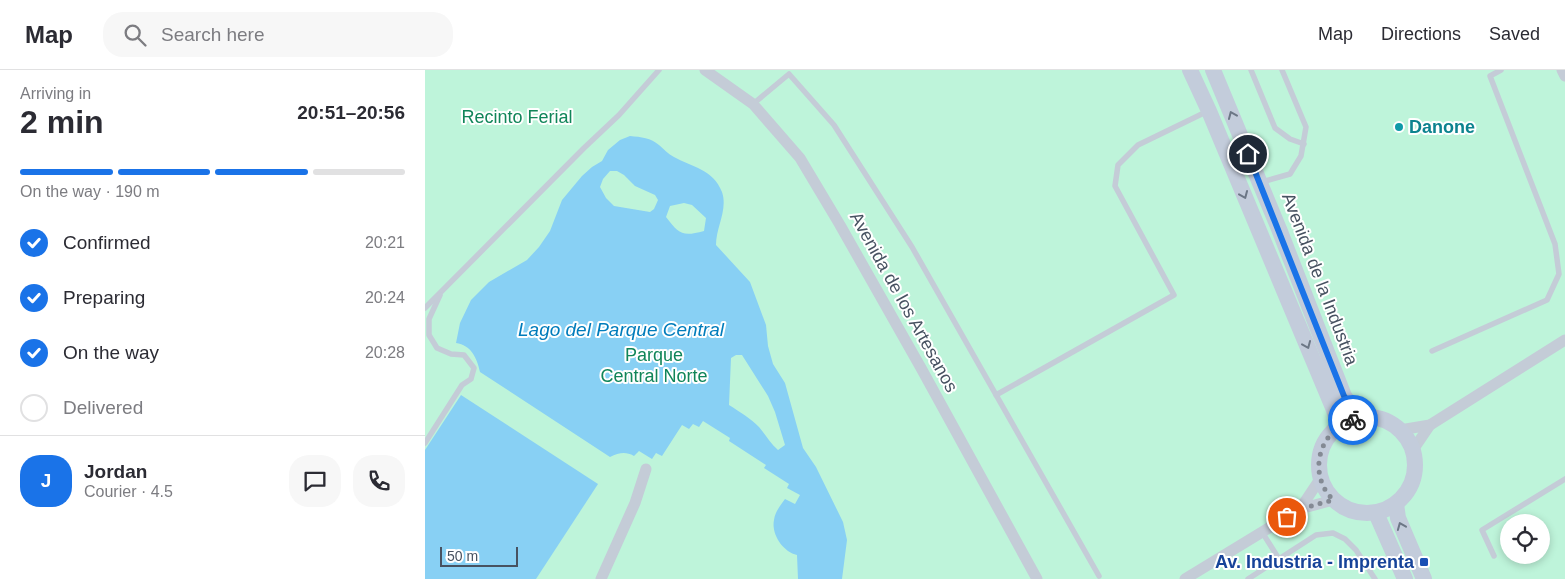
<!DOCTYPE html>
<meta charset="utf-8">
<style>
body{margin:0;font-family:Arial,sans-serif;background:#f7f7f7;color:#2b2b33;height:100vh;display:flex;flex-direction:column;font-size:19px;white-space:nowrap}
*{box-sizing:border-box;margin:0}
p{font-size:16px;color:#7c7c81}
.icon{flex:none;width:28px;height:28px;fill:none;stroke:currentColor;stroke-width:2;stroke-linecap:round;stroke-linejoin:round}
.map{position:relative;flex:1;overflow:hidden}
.panel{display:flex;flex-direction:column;background:#fff;width:425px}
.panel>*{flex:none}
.controls{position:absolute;left:1075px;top:444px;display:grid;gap:10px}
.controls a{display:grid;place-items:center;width:50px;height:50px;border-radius:50%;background:#fff;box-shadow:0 2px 8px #0003;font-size:25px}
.scale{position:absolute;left:15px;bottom:12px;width:78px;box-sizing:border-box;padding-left:5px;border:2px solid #475261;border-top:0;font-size:14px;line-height:18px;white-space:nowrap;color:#475261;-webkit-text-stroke:4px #fff;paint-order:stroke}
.pin{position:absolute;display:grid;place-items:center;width:42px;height:42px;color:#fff;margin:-21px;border:2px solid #fff;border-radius:50%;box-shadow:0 1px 5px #0007}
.courier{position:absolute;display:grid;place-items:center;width:50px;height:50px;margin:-25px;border:4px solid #1a73e8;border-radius:50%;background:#fff;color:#222;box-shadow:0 1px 6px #0007}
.summary em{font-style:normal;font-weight:700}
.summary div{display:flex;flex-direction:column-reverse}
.summary{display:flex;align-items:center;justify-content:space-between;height:85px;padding:0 20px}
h1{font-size:32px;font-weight:700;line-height:38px}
.bar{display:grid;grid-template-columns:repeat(4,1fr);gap:8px 5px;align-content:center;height:60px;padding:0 20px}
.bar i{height:6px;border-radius:4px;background:#e1e1e2}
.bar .on{background:#1a73e8}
.bar p{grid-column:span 4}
.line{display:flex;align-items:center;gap:12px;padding:0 20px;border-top:1px solid #e1e1e2}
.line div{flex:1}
.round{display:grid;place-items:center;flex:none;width:52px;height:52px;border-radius:20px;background:#f7f7f7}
ol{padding:0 20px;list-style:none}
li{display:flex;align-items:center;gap:15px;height:55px}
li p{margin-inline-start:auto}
li .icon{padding:5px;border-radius:50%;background:#1a73e8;color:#fff;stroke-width:4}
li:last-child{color:#7c7c81}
li i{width:28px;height:28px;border:2px solid #e1e1e2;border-radius:50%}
header{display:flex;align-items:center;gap:30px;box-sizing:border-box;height:70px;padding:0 25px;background:#fff;border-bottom:1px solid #e1e1e2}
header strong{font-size:24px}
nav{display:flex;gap:28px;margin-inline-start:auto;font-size:18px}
.search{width:350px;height:45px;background:#f7f7f7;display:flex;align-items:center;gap:12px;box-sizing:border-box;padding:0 18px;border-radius:20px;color:#7c7c81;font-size:19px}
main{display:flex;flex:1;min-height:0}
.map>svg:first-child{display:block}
.green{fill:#bef4da;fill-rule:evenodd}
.water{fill:#88d0f4;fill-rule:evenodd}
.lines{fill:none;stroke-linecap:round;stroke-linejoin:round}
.lane{stroke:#c4ccd7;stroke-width:5.5}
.street{stroke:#c4ccd7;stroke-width:11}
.secondary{stroke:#c3ccdb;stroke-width:16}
.oneway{stroke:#6c7786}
.done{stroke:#848a94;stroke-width:5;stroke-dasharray:0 9}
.route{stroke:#1a73e8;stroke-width:6}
.culture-dot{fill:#0f9aa8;stroke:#fff;stroke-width:2}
.transit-dot{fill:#1a4fb4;stroke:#fff;stroke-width:2}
.labels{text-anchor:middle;stroke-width:4;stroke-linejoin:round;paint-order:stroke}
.park-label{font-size:18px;fill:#108559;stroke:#fff}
.culture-label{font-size:18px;font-weight:bold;fill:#0d838f;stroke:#fff;text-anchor:start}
.street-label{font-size:18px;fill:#475261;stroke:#fff}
.transit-label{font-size:18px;font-weight:bold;fill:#164399;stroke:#fff;text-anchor:end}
.water-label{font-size:19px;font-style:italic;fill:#007cbb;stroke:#fff}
</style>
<header>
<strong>Map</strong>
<div class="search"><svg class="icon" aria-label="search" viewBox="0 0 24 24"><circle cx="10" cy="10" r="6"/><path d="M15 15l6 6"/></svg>Search here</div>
<nav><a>Map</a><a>Directions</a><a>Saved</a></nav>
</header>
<main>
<section class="panel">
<div class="summary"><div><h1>2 min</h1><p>Arriving in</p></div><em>20:51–20:56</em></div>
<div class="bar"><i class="on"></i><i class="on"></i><i class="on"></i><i></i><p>On the way · 190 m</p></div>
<ol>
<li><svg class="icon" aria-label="check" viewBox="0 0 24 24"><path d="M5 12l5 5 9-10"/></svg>Confirmed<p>20:21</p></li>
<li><svg class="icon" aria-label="check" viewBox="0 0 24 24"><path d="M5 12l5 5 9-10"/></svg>Preparing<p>20:24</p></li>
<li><svg class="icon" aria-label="check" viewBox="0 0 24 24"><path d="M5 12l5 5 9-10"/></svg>On the way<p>20:28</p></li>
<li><i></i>Delivered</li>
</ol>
<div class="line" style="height:90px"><b class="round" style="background:#1a73e8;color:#fff">J</b><div><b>Jordan</b><p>Courier · 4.5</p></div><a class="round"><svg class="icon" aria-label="chat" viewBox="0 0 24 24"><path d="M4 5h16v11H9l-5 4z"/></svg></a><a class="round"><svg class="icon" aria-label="phone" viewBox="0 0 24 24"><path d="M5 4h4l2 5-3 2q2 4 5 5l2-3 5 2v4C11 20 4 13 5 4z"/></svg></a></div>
</section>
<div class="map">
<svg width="1140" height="509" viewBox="0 0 1140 509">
<rect width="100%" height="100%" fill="#f4f2f2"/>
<path class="green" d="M0 0H1140V509H0ZM1084 452H1116V485H1084Z"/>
<g class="water">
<path d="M205 66C216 67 226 68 234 75 239 79 243 84 249 87 267 97 288 99 297 122 303 140 291 157 291 175L325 212 341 255 343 276 348 294 360 313 378 378 391 397 418 452 422 470 417 509H373L372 485C358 482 346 464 349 450 350 442 355 436 360 429L370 434 375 425 362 418 364 414 339 398 341 395 304 371 305 368 278 351 274 357 268 354 264 359 257 355 237 386 231 383 227 389 214 381 209 386C200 381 194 383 185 387L55 302C52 288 46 275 31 273L35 253 46 230 64 212 102 190 114 177 125 161 137 130 157 106 167 97 177 91 183 80 195 70ZM185 101H192L199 105 210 116 230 125 233 130 229 139 225 142 189 136 181 128 175 117 178 109ZM259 133 267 135 281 148 279 161C257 167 254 164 241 147L245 136ZM311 285H317L343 326 350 342 360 375 353 380C345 373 341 365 334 357 325 348 315 342 304 335L306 288Z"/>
<path d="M36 325 173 414 111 509H0V380Z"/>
</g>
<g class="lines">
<g class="lane">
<path d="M826 0 850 58 865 69 879 74"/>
<path d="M328 34 364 4 409 55 487 177 674 506"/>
<path d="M837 112 865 104 876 86 881 57 857 0"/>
<path d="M0 238 159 78 194 45 234 0"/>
<path d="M1007 281 1122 230 1134 204 1130 174 1065 6 1076 0"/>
<path d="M571 325 749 225 690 116 693 95 713 75 783 41"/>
<path d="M0 373 37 315 46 309 49 298 39 285 26 284 12 278 4 265V249L15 225"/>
<path d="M837 462 854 489"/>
<path d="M1069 486 1057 460 1140 409"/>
<path d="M823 509 891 465 908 463 920 469 931 480 950 509"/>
</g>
<g class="street">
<path d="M280 0 328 34 375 88 415 155 496 298 612 509"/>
<path d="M1137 0 1140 6"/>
<path d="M975 360 1005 355 1140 270"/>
<path d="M988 380 1005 355"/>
<path d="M875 439 895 409"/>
<path d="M176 509 210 433 221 399"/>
<path d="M760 509 875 439 908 430"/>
</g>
<g class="secondary">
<path d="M765 0 784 41 909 340 914 356"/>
<path d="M788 0 854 159 919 326 934 348"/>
<circle cx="942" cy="395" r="48"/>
<path d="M971 434 973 448 999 509"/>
<path d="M951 443 980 509"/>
</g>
</g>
<defs><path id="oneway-chevron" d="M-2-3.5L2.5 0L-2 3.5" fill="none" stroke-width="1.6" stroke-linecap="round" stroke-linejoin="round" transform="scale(1.25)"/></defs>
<g class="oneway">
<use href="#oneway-chevron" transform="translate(807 45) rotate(-113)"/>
<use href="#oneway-chevron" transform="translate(819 125) rotate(67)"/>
<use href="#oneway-chevron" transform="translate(882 275) rotate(67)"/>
<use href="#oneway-chevron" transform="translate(976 456) rotate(-112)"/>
</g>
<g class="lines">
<path class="done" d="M862 447 875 439 908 430C903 424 898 418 896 410 888 385 903 357 928 350"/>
<path class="route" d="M823 84 919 326 934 348 928 350"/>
</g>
<circle class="culture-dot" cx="974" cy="57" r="5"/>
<rect class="transit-dot" x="994" y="487" width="10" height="10" rx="2.5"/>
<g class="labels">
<g class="park-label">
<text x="92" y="53">Recinto Ferial</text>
<text x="229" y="291">Parque<tspan x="229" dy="21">Central Norte</tspan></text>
</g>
<g class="culture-label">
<text x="984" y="63">Danone</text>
</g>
<g class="street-label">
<text transform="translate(895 209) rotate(69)" y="6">Avenida de la Industria</text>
<text transform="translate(479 232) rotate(61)" y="6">Avenida de los Artesanos</text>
</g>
<g class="transit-label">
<text x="989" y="498">Av. Industria - Imprenta</text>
</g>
<g class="water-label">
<text x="196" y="266">Lago del Parque Central</text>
</g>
</g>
</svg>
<div class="controls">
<a><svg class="icon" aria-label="locate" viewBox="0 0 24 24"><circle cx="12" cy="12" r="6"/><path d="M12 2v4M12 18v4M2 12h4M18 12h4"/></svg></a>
</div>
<div class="scale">50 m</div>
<div class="pin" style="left:862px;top:447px;background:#ea580c"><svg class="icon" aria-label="bag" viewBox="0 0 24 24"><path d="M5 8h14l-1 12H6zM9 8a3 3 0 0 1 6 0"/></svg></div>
<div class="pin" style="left:823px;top:84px;background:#1f2937"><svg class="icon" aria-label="home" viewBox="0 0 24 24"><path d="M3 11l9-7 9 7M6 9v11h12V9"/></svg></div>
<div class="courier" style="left:928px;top:350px"><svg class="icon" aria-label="bike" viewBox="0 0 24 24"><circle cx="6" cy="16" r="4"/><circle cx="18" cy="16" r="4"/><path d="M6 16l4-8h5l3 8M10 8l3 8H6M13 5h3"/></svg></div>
</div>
</main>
